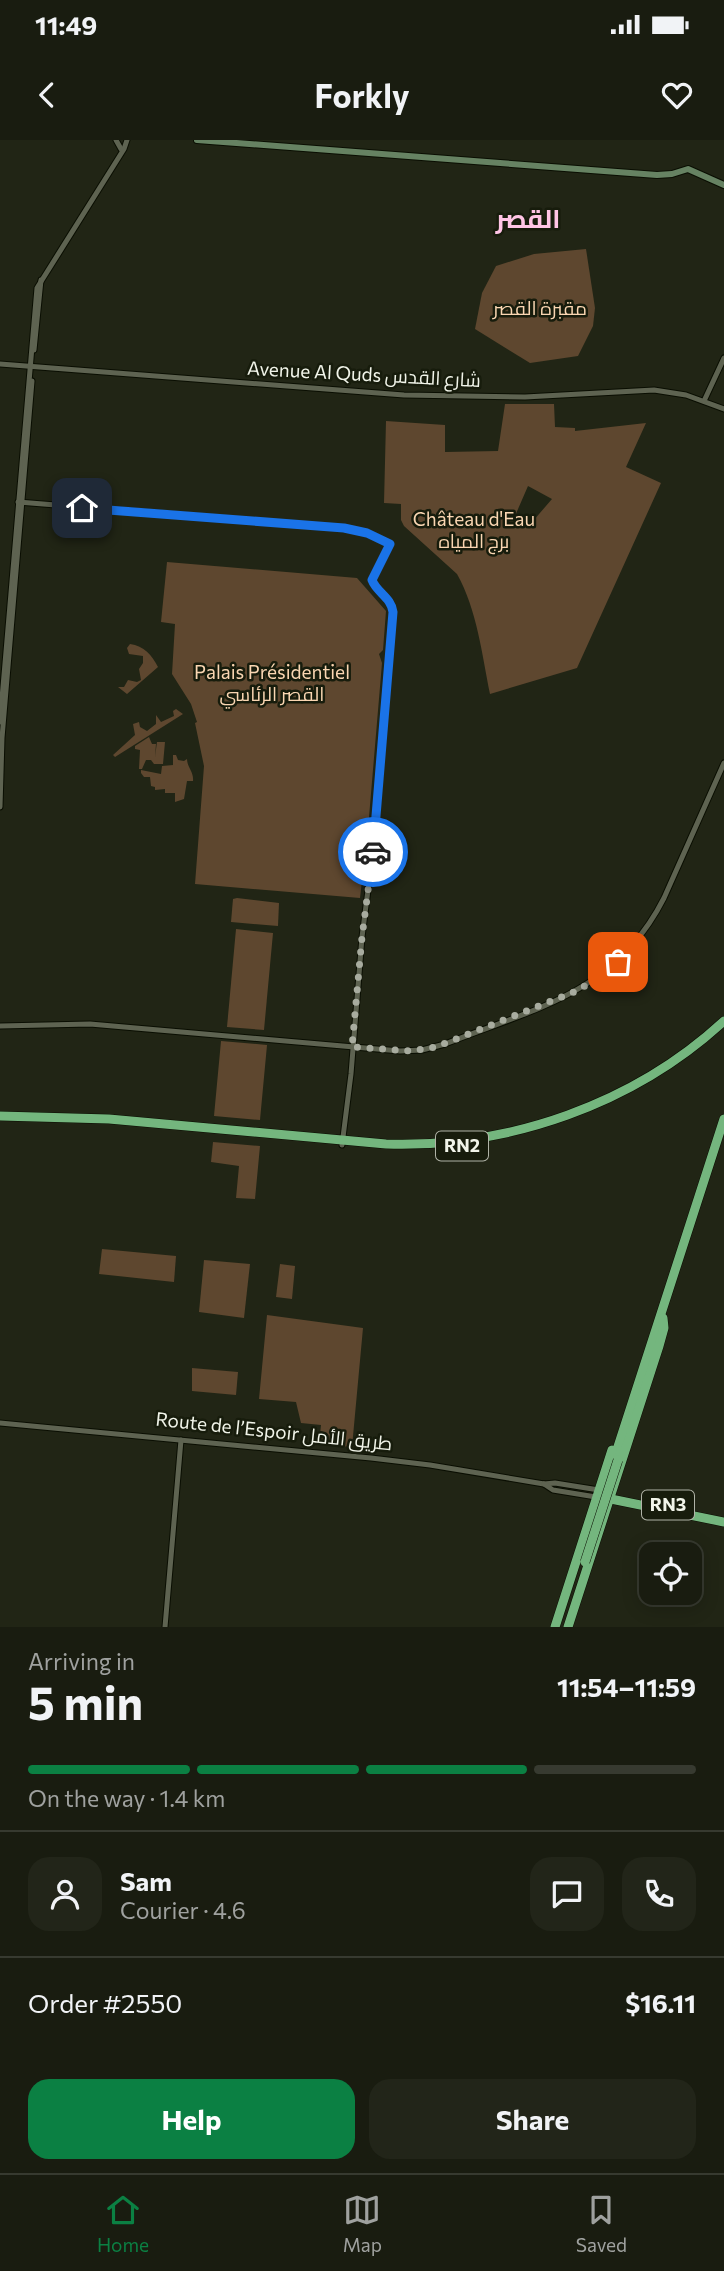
<!DOCTYPE html>
<meta charset="utf-8">
<style>
body{margin:0;font-family:Commissioner,Cairo,sans-serif;background:#222519;color:#f1f3f6;height:100vh;display:flex;flex-direction:column;font-size:26px;white-space:nowrap}
*{box-sizing:border-box;margin:0}
p{font-size:23px;color:#9fa19f}
.icon{flex:none;width:38px;height:38px;fill:none;stroke:currentColor;stroke-width:2;stroke-linecap:round;stroke-linejoin:round}
.map{position:relative;height:1487px;overflow:hidden}
.drawer{display:flex;flex-direction:column;background:#191c10;flex:1}
.drawer>*{flex:none}
.fabs{position:absolute;left:639px;top:1402px;display:grid;gap:14px}
.fabs a{display:grid;place-items:center;width:63px;height:63px;border-radius:14px;background:#191c10;box-shadow:0 4px 18px #0003,0 0 0 2px #373a30;font-size:35px}
.pin{position:absolute;display:grid;place-items:center;width:60px;height:60px;color:#fff;margin:-30px;border-radius:14px;box-shadow:0 4px 10px #0006}
.courier{position:absolute;display:grid;place-items:center;width:70px;height:70px;margin:-35px;border:5px solid #1a73e8;border-radius:50%;background:#fff;color:#222;box-shadow:0 2px 9px #0007}
.headline em{font-style:normal;font-weight:700}
.headline div{display:flex;flex-direction:column-reverse}
.headline{display:flex;align-items:center;justify-content:space-between;height:119px;padding:0 28px}
h1{font-size:46px;font-weight:700;line-height:52px}
.bar{display:grid;grid-template-columns:repeat(4,1fr);gap:10px 7px;align-content:center;height:84px;padding:0 28px}
.bar i{height:9px;border-radius:5px;background:#373a30}
.bar .on{background:#0b8043}
.bar p{grid-column:span 4}
.line{display:flex;align-items:center;gap:18px;padding:0 28px;border-top:2px solid #373a30}
.line div{flex:1}
.round{display:grid;place-items:center;flex:none;width:74px;height:74px;border-radius:21px;background:#222519}
.action{display:flex;gap:14px;margin-top:auto;padding:14px 28px}
.action a{flex:1;height:80px;border-radius:21px;background:#0b8043;color:#fff;font-size:28px;font-weight:700;line-height:80px;text-align:center}
.action a+a{background:#222519;color:#f1f3f6}
.status{display:flex;justify-content:space-between;align-items:center;height:49px;padding:0 35px;background:#191c10;direction:ltr}
.status svg{height:19px;fill:currentColor}
header{display:flex;justify-content:space-between;align-items:center;height:91px;padding:0 28px;background:#191c10;font-size:32px;font-weight:700}
.dock{display:flex;justify-content:space-around;align-items:center;height:98px;border-top:2px solid #373a30;background:#191c10;font-size:19px;color:#9fa19f}
.dock a{display:grid;justify-items:center;gap:4px}
.dock .on{color:#0b8043}
.map>svg:first-child{display:block}
.green{fill:#5e472f;fill-rule:evenodd}
.lines{fill:none;stroke-linecap:round;stroke-linejoin:round}
.tertiary-casing{stroke:#0a0e02;stroke-width:7}
.secondary-casing{stroke:#0a0e02;stroke-width:8}
.trunk-casing{stroke:#0a0e02;stroke-width:10}
.tertiary{stroke:#5e6351;stroke-width:5}
.secondary{stroke:#668262;stroke-width:6}
.trunk{stroke:#74b67e;stroke-width:9}
.trunk-bridge-casing{stroke:#0a0e02;stroke-width:10;stroke-linecap:butt}
.trunk-bridge{stroke:#74b67e;stroke-width:9}
.done{stroke:#a8ac9f;stroke-width:7;stroke-dasharray:0 12.6}
.route{stroke:#1a73e8;stroke-width:9}
.labels{text-anchor:middle;stroke-width:5;stroke-linejoin:round;paint-order:stroke}
.shield{fill:#171c0c;stroke:#b0b3a7;stroke-width:2}
.shield-label{font-size:18px;font-weight:bold;fill:#f1f4e9}
.park-label{font-size:19px;fill:#fad6b2;stroke:#171c0c}
.street-label{font-size:19px;fill:#f1f4e9;stroke:#171c0c}
.district-label{font-size:26px;font-weight:bold;fill:#ffc4e5;stroke:#171c0c}
</style>
<div class="status"><b>11:49</b><svg viewBox="0 0 49 12"><path d="M0 12V9h3v3zM5 12V6h3v6zM10 12V3h3v9zM15 12V0h3v12zM26 1h20v11H26zM47 4h2v5h-2z"/></svg></div>
<header><svg class="icon" aria-label="back" viewBox="0 0 24 24"><path d="M15 5l-7 7 7 7"/></svg>Forkly<svg class="icon" aria-label="heart" viewBox="0 0 24 24"><path d="M12 20l-8-8c-3-5 5-10 8-4 3-6 11-1 8 4z"/></svg></header>
<div class="map">
<svg width="724" height="1487" viewBox="0 0 724 1487">
<rect width="100%" height="100%" fill="#212515"/>
<g class="green">
<path d="M586 109 595 168 593 186 578 216 530 223 475 189 482 153 496 126 534 114Z"/>
<path d="M505 264H554L555 287 575 288V291L646 283 626 327 661 343 577 528 490 554C482 514 477 470 457 434L404 386 401 380V364L384 363 386 281 445 285V312L498 311ZM528 346 552 359 533 381 529 382 515 376Z"/>
<path d="M167 422 357 438 386 471 383 510 379 514 382 523 368 689 360 758 195 744 204 626 195 583 197 582 191 564 172 534 175 484 161 482Z"/>
<path d="M130 504C144 506 152 515 158 527L127 554 118 547H124L128 540 137 542 141 540 139 529 143 523V516L129 514 127 508Z"/>
<path d="M176 569 183 574 115 617 113 615 135 595 133 584 139 582 140 587 147 591 156 584V575L161 582 174 576 173 571Z"/>
<path d="M149 597 152 604H156L155 617 157 602H165L163 624H154L151 620H146L142 629H139L140 610 135 609V606Z"/>
<path d="M173 615H176L178 620 184 621 187 619C187 627 194 632 193 641H187L184 659 175 662V653H165V649L155 650V647L151 646 150 637H144L141 633V630L161 634 162 626 173 625Z"/>
<path d="M237 758 279 763 278 786 231 782 233 759Z"/>
<path d="M236 789 273 793 264 890 227 887Z"/>
<path d="M221 901 267 905 260 980 214 976Z"/>
<path d="M213 1002 260 1006 255 1059 236 1058 239 1026 211 1022Z"/>
<path d="M102 1109 176 1116 174 1142 99 1134Z"/>
<path d="M204 1120 250 1124 244 1178 199 1172Z"/>
<path d="M280 1124 295 1126 292 1159 276 1157Z"/>
<path d="M267 1175 363 1188 352 1307 319 1304 321 1285 301 1283 296 1262 259 1259Z"/>
<path d="M192 1228 238 1232 236 1255 192 1251Z"/>
</g>
<g class="lines">
<g class="tertiary-casing">
<g id="tertiary">
<path d="M116 0 121 9"/>
<path d="M34 210 41 140"/>
<path d="M0 224 404 255 525 257 654 250 686 255 724 269"/>
<path d="M704 261 724 218"/>
<path d="M18 362 344 388 367 393 390 404 372 440C377 453 391 457 393 472L375 695 362 797 351 934 342 1005"/>
<path d="M0 582 37 148 124 9 127 0"/>
<path d="M0 667 2 598 32 241"/>
<path d="M0 886 90 884 400 911 422 910 445 904C536 868 616 853 664 758L724 623"/>
<path d="M0 1283 371 1318 430 1325 544 1344 555 1343 599 1350"/>
<path d="M544 1344 553 1350 596 1357"/>
<path d="M165 1487 181 1300"/>
</g>
</g>
<g class="secondary-casing">
<path id="secondary" d="M197 0 657 35 672 34 688 29 724 45"/>
</g>
<g class="trunk-casing">
<g id="trunk">
<path d="M0 976 109 979 386 1004C509 1008 634 964 724 881"/>
<path d="M614 1319 724 979"/>
<path d="M606 1358 724 1382"/>
<path d="M555 1487 612 1310"/>
<path d="M568 1487 659 1206 664 1188 663 1178"/>
</g>
</g>
<use href="#tertiary" class="tertiary"/>
<use href="#secondary" class="secondary"/>
<use href="#trunk" class="trunk"/>
<g class="trunk-bridge-casing">
<path id="trunk-bridge" d="M585 1422 618 1320"/>
</g>
<use href="#trunk-bridge" class="trunk-bridge"/>
</g>
<g class="lines">
<path class="done" d="M373 712 362 797 352 907 410 911 436 907 574 852 592 842 618 822"/>
<path class="route" d="M82 368 344 388 367 393 390 404 372 440C377 453 391 457 393 472L373 712"/>
</g>
<g class="labels">
<g class="shield">
<rect x="436" y="991.5" width="52" height="29" rx="5"/>
<rect x="642" y="1350.5" width="52" height="29" rx="5"/>
</g>
<g class="shield-label">
<text x="462" y="1012">RN2</text>
<text x="668" y="1371">RN3</text>
</g>
<g class="park-label">
<text x="540" y="175">مقبرة القصر</text>
<text x="474" y="386">Château d'Eau<tspan x="474" dy="22">برج المياه</tspan></text>
<text x="272" y="539">Palais Présidentiel<tspan x="272" dy="22">القصر الرئاسي</tspan></text>
</g>
<g class="street-label">
<text transform="translate(364 234) rotate(3)" y="7">Avenue Al Quds شارع القدس</text>
<text transform="translate(274 1291) rotate(6)" y="7">Route de l’Espoir طريق الأمل</text>
</g>
<g class="district-label">
<text x="528" y="88">القصر</text>
</g>
</g>
</svg>
<div class="fabs">
<a><svg class="icon" aria-label="locate" viewBox="0 0 24 24"><circle cx="12" cy="12" r="6"/><path d="M12 2v4M12 18v4M2 12h4M18 12h4"/></svg></a>
</div>
<div class="pin" style="left:618px;top:822px;background:#ea580c"><svg class="icon" aria-label="bag" viewBox="0 0 24 24"><path d="M5 8h14l-1 12H6zM9 8a3 3 0 0 1 6 0"/></svg></div>
<div class="pin" style="left:82px;top:368px;background:#1f2937"><svg class="icon" aria-label="home" viewBox="0 0 24 24"><path d="M3 11l9-7 9 7M6 9v11h12V9"/></svg></div>
<div class="courier" style="left:373px;top:712px"><svg class="icon" aria-label="car" viewBox="0 0 24 24"><path d="M5 17H2v-5l4-1 3-4h7l3 4 3 1v5h-3M9 17h6M6 11h13"/><circle cx="7" cy="17" r="2"/><circle cx="17" cy="17" r="2"/></svg></div>
</div>
<section class="drawer">
<div class="headline"><div><h1>5 min</h1><p>Arriving in</p></div><em>11:54–11:59</em></div>
<div class="bar"><i class="on"></i><i class="on"></i><i class="on"></i><i></i><p>On the way · 1.4 km</p></div>
<div class="line" style="height:126px"><a class="round"><svg class="icon" aria-label="person" viewBox="0 0 24 24"><circle cx="12" cy="8" r="4"/><path d="M4 21q1-7 8-7t8 7"/></svg></a><div><b>Sam</b><p>Courier · 4.6</p></div><a class="round"><svg class="icon" aria-label="chat" viewBox="0 0 24 24"><path d="M4 5h16v11H9l-5 4z"/></svg></a><a class="round"><svg class="icon" aria-label="phone" viewBox="0 0 24 24"><path d="M5 4h4l2 5-3 2q2 4 5 5l2-3 5 2v4C11 20 4 13 5 4z"/></svg></a></div>
<div class="line" style="height:91px"><div>Order #2550</div><b>$16.11</b></div>
<div class="action"><a>Help</a><a>Share</a></div>
</section>
<nav class="dock">
<a class="on"><svg class="icon" aria-label="home" viewBox="0 0 24 24"><path d="M3 11l9-7 9 7M6 9v11h12V9"/></svg>Home</a>
<a><svg class="icon" aria-label="map" viewBox="0 0 24 24"><path d="M3 6l6-2 6 2 6-2v14l-6 2-6-2-6 2zM9 4v14M15 6v14"/></svg>Map</a>
<a><svg class="icon" aria-label="saved" viewBox="0 0 24 24"><path d="M7 4h10v16l-5-4-5 4z"/></svg>Saved</a>
</nav>
